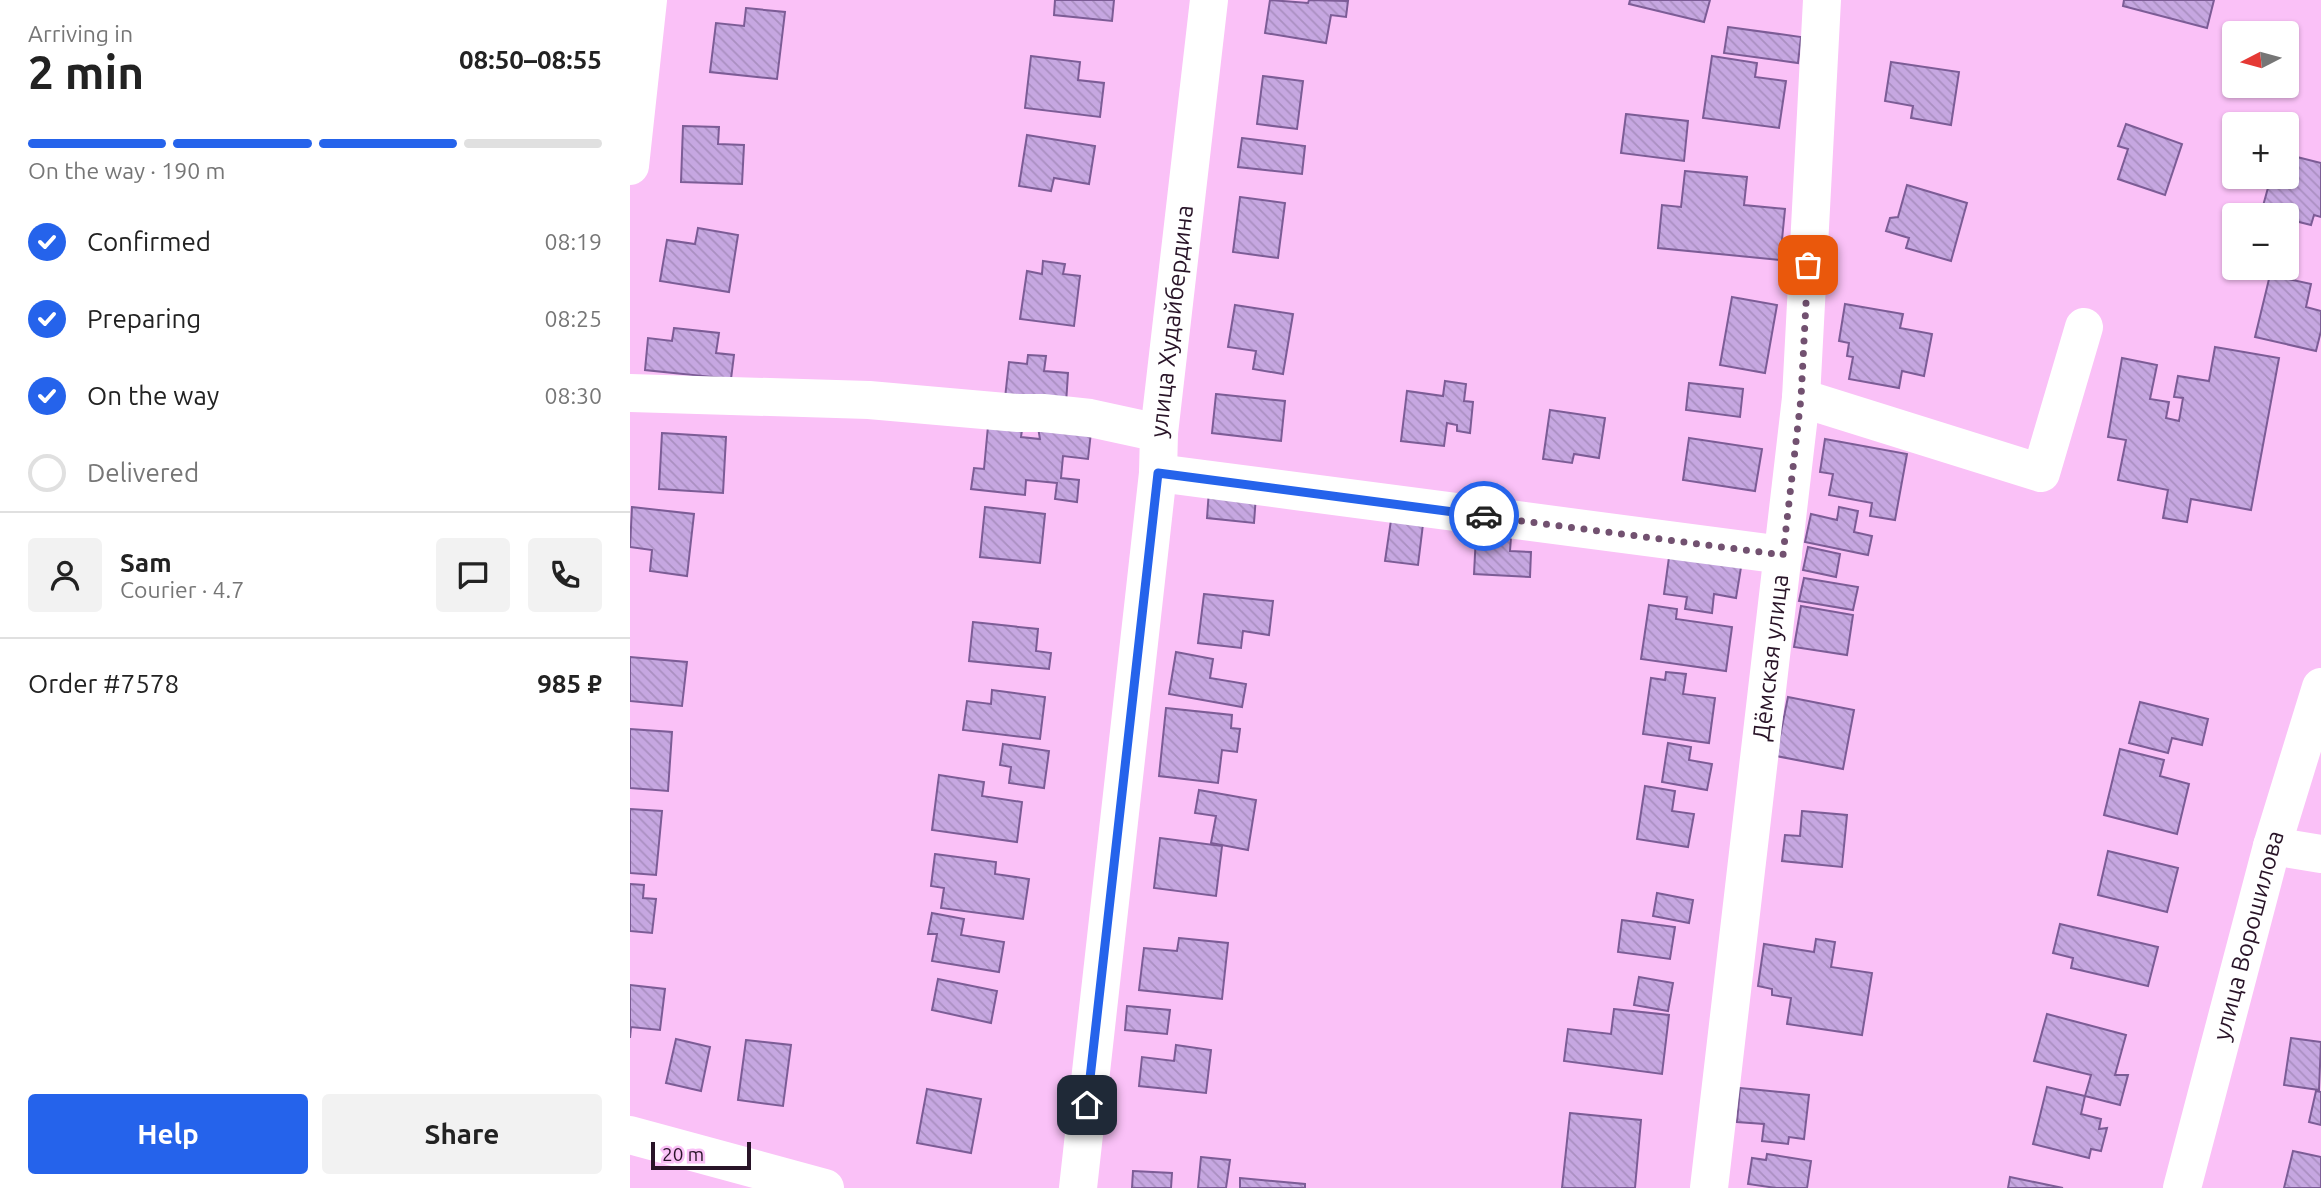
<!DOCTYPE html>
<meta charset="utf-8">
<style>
body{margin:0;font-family:Ubuntu,sans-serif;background:#f2f2f2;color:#222;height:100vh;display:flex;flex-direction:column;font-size:26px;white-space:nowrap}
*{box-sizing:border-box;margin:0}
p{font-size:23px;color:#767676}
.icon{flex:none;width:38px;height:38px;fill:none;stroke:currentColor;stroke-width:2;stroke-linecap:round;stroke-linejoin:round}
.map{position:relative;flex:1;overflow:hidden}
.sheet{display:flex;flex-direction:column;background:#fff;width:630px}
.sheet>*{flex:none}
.needle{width:46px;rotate:264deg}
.buttons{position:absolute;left:1592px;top:21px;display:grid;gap:14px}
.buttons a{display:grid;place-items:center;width:77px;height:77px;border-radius:7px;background:#fff;box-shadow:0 2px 5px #0004;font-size:35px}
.scale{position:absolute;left:21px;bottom:18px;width:100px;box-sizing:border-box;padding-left:7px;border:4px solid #291428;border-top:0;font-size:19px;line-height:24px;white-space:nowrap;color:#291428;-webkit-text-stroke:5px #fac1f7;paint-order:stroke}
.pin{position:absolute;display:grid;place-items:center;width:60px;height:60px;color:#fff;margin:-30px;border-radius:14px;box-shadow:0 4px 10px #0006}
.courier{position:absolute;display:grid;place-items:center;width:70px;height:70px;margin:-35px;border:5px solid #2563eb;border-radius:50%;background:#fff;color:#222;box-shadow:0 2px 9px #0007}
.headline em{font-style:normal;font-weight:600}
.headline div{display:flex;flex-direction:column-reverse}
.headline{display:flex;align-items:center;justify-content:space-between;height:119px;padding:0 28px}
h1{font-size:46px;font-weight:600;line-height:52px}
.bar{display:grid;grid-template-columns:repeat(4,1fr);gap:10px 7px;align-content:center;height:84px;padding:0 28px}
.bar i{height:9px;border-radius:5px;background:#e0e0e0}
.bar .current{background:#2563eb}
.bar p{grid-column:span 4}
.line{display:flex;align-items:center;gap:18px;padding:0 28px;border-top:2px solid #e0e0e0}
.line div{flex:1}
.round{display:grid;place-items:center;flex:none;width:74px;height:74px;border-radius:7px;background:#f2f2f2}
ol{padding:0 28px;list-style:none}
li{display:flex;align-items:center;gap:21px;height:77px}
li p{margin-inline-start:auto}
li .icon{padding:7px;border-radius:50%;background:#2563eb;color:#fff;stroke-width:4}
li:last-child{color:#767676}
li i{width:38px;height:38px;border:4px solid #e0e0e0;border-radius:50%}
.action{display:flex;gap:14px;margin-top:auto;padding:14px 28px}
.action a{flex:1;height:80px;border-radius:7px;background:#2563eb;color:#fff;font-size:28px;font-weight:600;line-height:80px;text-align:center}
.action a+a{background:#f2f2f2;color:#222}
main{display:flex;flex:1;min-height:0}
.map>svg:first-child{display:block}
.building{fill:url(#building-back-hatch);stroke:#7c5c96;stroke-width:2}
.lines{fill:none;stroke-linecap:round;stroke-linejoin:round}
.minor{stroke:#fff;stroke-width:38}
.done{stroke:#725170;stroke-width:7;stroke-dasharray:0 12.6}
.route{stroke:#2563eb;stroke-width:9}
.labels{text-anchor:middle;stroke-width:6;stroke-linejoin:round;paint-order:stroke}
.street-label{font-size:24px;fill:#291428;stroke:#fac1f7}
</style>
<main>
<section class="sheet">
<div class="headline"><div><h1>2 min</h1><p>Arriving in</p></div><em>08:50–08:55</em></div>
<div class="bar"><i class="current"></i><i class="current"></i><i class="current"></i><i></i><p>On the way · 190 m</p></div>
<ol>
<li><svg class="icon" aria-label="check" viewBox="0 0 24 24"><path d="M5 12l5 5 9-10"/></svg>Confirmed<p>08:19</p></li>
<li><svg class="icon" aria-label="check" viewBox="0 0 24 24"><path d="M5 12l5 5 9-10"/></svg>Preparing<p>08:25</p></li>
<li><svg class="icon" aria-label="check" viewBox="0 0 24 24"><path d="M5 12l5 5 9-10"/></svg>On the way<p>08:30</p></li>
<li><i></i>Delivered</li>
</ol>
<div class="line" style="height:126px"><a class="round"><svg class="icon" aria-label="person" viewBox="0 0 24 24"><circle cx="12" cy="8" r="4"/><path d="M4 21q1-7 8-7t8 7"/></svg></a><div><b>Sam</b><p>Courier · 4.7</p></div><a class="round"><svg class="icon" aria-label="chat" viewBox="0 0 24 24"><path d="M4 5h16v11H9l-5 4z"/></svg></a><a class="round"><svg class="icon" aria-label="phone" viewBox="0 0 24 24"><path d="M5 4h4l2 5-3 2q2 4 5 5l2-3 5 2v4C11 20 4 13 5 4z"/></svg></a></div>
<div class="line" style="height:91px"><div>Order #7578</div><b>985 ₽</b></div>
<div class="action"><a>Help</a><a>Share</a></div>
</section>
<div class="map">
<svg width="1691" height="1188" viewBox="0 0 1691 1188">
<defs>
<pattern id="building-back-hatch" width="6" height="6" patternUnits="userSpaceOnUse" patternTransform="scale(1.75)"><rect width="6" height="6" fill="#c6a7e1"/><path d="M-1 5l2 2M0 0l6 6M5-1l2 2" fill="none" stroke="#aa8fc1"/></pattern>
</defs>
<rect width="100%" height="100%" fill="#fac1f7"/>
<g class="building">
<path d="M425 0H484L482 21 424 15Z"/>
<path d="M640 0 678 3 679 0 718 1 716 17 701 15 696 43 635 33Z"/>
<path d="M1000 0H1080L1074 22 999 4Z"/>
<path d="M1494 0H1584L1577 28 1493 6Z"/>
<path d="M116 8 155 12 147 79 80 72 86 23 114 26Z"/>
<path d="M1098 27 1171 37 1168 63 1094 53Z"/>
<path d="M401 56 450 62 448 80 474 83 470 117 395 108Z"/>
<path d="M1082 56 1127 63 1125 77 1156 81 1149 128 1073 118Z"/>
<path d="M1261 62 1329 72 1321 125 1281 118 1283 106 1255 101Z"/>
<path d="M633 76 673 81 667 129 627 124Z"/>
<path d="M996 114 1058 121 1054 161 991 153Z"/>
<path d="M1496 124 1552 144 1535 195 1488 179 1498 149 1488 146Z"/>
<path d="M53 126 89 127 88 144 114 145 112 184 51 182Z"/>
<path d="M397 135 465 146 459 184 424 178 421 191 389 186Z"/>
<path d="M612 138 675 146 672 174 608 167Z"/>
<path d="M1663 156 1691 163V217L1684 215 1681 225 1657 219V215L1631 213 1641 177H1657Z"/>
<path d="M1055 171 1117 177 1114 205 1155 209 1150 260 1028 248 1032 205 1051 207Z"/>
<path d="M1277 185 1337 203 1321 261 1276 248 1279 238 1256 231 1260 218 1268 217Z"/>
<path d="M610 197 655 203 648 258 603 252Z"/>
<path d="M68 228 108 235 99 292 30 281 37 240 65 244Z"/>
<path d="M413 261 435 264 433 274 450 276 444 326 390 319 397 271 412 274Z"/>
<path d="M1640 275 1681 284 1676 307 1691 311V331L1686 351 1625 337Z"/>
<path d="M1102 297 1147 305 1135 373 1090 365Z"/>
<path d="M1215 304 1273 314 1270 328 1302 334 1294 376 1272 371 1269 388 1219 379 1223 357 1217 356 1219 343 1209 341Z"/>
<path d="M605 305 663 314 653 374 623 369 626 351 598 347Z"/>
<path d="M44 328 89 333 86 353 104 355 101 379 15 370 18 338 42 341Z"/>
<path d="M1585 347 1649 358 1621 510 1561 499 1557 522 1533 518 1538 490 1488 480 1496 440 1478 437 1492 358 1527 365 1520 399 1539 402 1536 418 1549 421 1553 398 1544 397 1548 376 1579 381Z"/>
<path d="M398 355 416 356 414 371 438 373 436 404 375 398 379 362 397 364Z"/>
<path d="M815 381 836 384 834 401 843 402 840 433 827 431V425L817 423 814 446 771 441 777 391 813 396Z"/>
<path d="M1059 383 1113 389 1110 417 1056 410Z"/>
<path d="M586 394 655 401 651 441 582 433Z"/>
<path d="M920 410 975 418 969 458 944 454 942 463 913 459Z"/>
<path d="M358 426 392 430 391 437 410 439 408 427 461 432 458 459 433 456 431 478 449 480 447 502 425 499 427 483 396 480 395 495 341 489 344 468 354 469Z"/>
<path d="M32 433 96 437 93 493 29 489Z"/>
<path d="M1059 438 1132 449 1125 491 1053 480Z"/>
<path d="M1195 439 1277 454 1265 520 1240 516 1242 503 1199 495 1203 474 1190 472Z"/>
<path d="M579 490 626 495 624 523 577 518Z"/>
<path d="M2 507 64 514 57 576 20 571 22 550 0 547Z"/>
<path d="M355 507 415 514 410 563 350 557Z"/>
<path d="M1209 507 1228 511 1224 532 1242 536 1238 555 1175 542 1181 514 1207 520Z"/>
<path d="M761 520 793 524 788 565 755 561Z"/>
<path d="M846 535 881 537 880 551 901 552 900 577 844 574Z"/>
<path d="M1178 547 1210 554 1206 577 1173 570Z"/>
<path d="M1040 550 1112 561 1106 598 1084 594 1082 613 1055 609 1057 597 1034 594Z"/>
<path d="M1174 578 1228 587 1223 610 1169 601Z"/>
<path d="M574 594 643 601 639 635 613 631 611 648 568 643Z"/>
<path d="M1019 605 1047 609 1046 619 1102 627 1096 671 1011 659Z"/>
<path d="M1171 606 1223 615 1217 655 1164 647Z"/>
<path d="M343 622 408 629 406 651 421 653 419 669 339 661Z"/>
<path d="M546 652 583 659 580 678 616 684 612 707 539 694Z"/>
<path d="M0 657 57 662 52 706 0 701Z"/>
<path d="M1036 672 1056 674 1053 694 1085 698 1079 743 1013 734 1021 678 1035 680Z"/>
<path d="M362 690 415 697 410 739 333 730 337 701 361 704Z"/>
<path d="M1158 697 1224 710 1213 769 1146 756Z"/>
<path d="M1510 702 1578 719 1572 745 1542 738 1538 753 1499 743Z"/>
<path d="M536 708 602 715 601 728 610 729 607 752 592 750 588 783 529 776Z"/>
<path d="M0 729 42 732 38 791 0 788Z"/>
<path d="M1038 743 1061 747 1059 760 1082 764 1077 790 1032 782Z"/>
<path d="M373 744 419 751 414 788 379 783 381 767 370 765Z"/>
<path d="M1490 749 1534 760 1530 776 1559 784 1547 834 1474 815Z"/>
<path d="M309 775 354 782 352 796 392 802 387 842 302 830Z"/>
<path d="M1015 786 1045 791 1042 811 1064 814 1058 847 1007 839Z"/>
<path d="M569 790 626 800 618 850 581 843 586 816 565 813Z"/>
<path d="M0 809 32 811 26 875 0 873Z"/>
<path d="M1172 811 1217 815 1212 867 1152 861 1155 835 1170 836Z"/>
<path d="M530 838 592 846 586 896 524 888Z"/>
<path d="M1478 851 1548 868 1537 912 1468 895Z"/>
<path d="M305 854 366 862 365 874 399 879 393 919 311 908 314 888 301 886Z"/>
<path d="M0 884 14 885 13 898 26 899 22 933 0 931Z"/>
<path d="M1027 893 1063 900 1059 923 1023 916Z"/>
<path d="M302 913 334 919 331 935 374 942 369 972 302 961 307 934H298Z"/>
<path d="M992 920 1045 927 1040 959 988 952Z"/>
<path d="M1430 924 1528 947 1518 986 1441 968 1443 958 1423 953Z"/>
<path d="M549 938 598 943 592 999 509 990 514 948 547 951Z"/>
<path d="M1186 939 1205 942 1201 967 1242 973 1232 1035 1157 1024 1161 998 1142 995V989L1128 986 1134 944 1184 952Z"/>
<path d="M1009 977 1043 983 1038 1011 1004 1005Z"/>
<path d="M308 979 367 991 361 1023 302 1010Z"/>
<path d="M0 985 35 989 30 1030 1 1027 0 1038Z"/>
<path d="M497 1006 540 1010 537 1034 495 1030Z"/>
<path d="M984 1009 1039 1015 1032 1074 934 1061 938 1029 981 1034Z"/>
<path d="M1417 1014 1496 1035 1485 1075H1498L1490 1105 1455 1096 1461 1075 1404 1061Z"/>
<path d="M1661 1038 1691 1042 1689 1090 1654 1085Z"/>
<path d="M46 1039 80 1047 71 1091 36 1083Z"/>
<path d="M116 1040 161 1045 153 1106 108 1100Z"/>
<path d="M546 1045 581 1050 576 1093 509 1086 512 1057 544 1061Z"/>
<path d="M1417 1087 1455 1096 1451 1114 1471 1119 1469 1129 1477 1128 1471 1151 1461 1149 1459 1158 1403 1144Z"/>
<path d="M1110 1088 1179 1095 1174 1139 1159 1137 1158 1144 1132 1141 1134 1124 1107 1122Z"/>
<path d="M297 1089 351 1099 341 1153 287 1143Z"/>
<path d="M1686 1091 1691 1092V1125L1679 1122Z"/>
<path d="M940 1113 1011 1120 1005 1188H932Z"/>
<path d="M1663 1151 1691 1157V1188H1654Z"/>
<path d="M1137 1154 1181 1161 1177 1188H1146L1118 1184 1122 1158 1136 1160Z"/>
<path d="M571 1157 600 1160 596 1188H568Z"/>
<path d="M503 1171 542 1173 541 1188H502Z"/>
<path d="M1380 1177 1433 1188H1378Z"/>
<path d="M610 1178 675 1184V1188H610Z"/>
</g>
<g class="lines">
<g class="minor">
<path d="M0 166 18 0"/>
<path d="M0 393 239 400 388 413H413L460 418 529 433"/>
<path d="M1171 398 1411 473 1454 327"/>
<path d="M528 473 1153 555"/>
<path d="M1642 846 1691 854"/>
<path d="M0 1135 195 1188"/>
<path id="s1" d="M448 1188 528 473 529 433 579 0"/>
<path id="s2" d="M1079 1188 1171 398 1192 0"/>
<path id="s3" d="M1552 1188 1642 846 1691 687"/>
</g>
</g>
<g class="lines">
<path class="done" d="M854 516 1153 555 1171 398 1178 265"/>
<path class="route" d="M457 1105 528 473 854 516"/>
</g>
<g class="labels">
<g class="street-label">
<text dy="8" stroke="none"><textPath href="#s1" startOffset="872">улица Худайбердина</textPath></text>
<text dy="8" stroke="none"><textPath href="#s2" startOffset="534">Дёмская улица</textPath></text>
<text dy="8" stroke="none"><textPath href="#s3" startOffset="261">улица Ворошилова</textPath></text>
</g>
</g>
</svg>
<div class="buttons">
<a><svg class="needle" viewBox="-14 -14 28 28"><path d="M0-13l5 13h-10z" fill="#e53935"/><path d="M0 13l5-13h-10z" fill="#767676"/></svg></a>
<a>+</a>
<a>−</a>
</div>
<div class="scale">20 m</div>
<div class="pin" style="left:1178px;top:265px;background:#ea580c"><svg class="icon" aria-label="bag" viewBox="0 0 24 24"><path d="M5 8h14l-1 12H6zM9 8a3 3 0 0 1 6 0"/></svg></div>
<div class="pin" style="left:457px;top:1105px;background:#1f2937"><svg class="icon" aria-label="home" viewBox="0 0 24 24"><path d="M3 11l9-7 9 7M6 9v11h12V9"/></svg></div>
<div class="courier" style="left:854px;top:516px"><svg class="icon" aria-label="car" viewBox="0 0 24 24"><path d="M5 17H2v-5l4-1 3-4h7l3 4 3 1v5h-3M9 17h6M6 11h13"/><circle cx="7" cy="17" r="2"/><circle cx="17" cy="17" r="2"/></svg></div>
</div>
</main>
